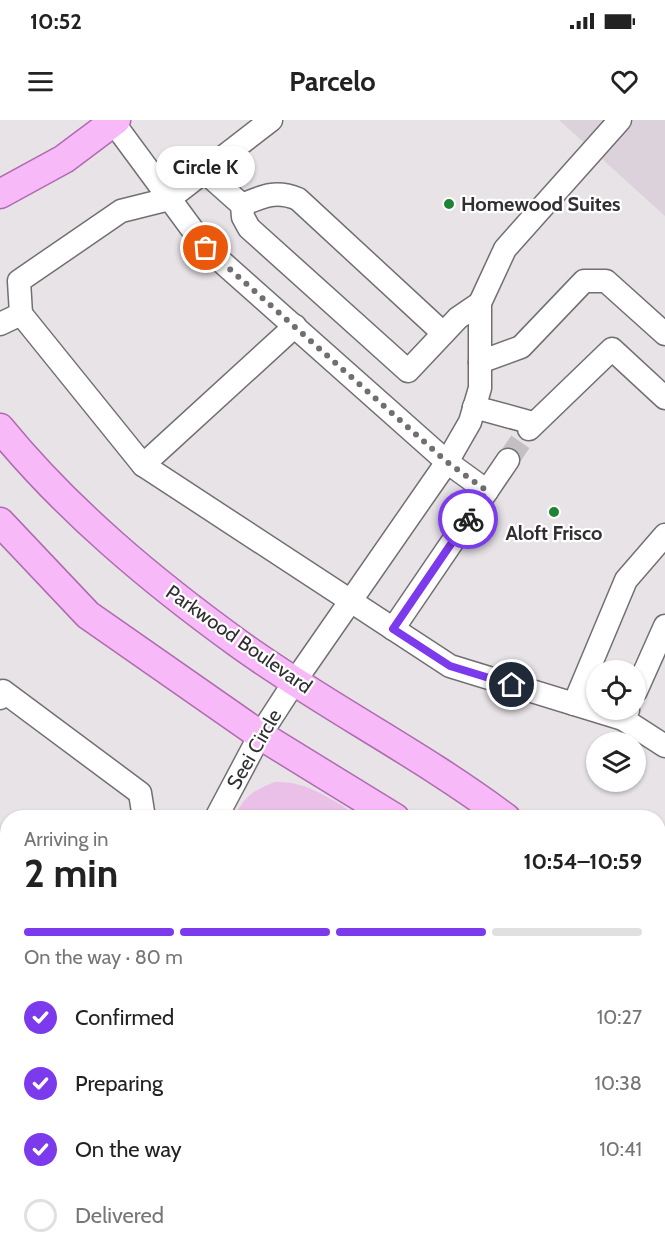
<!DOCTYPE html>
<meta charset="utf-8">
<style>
body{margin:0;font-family:Cabin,sans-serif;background:#f6f6f6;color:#222;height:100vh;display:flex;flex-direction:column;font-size:22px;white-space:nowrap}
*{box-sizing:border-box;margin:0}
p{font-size:20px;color:#767676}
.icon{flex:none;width:33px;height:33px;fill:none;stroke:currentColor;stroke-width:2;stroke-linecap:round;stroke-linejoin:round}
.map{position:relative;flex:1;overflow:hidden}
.details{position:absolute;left:0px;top:690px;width:666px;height:450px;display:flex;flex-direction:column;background:#fff;border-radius:24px 24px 0 0;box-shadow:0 2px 4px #0004}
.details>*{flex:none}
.fabs{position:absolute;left:586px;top:540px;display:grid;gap:12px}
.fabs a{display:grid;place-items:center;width:60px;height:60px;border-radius:50%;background:#fff;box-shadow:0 2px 4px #0004;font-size:30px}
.pin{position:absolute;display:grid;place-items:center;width:51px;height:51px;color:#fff;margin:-26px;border:3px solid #fff;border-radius:50%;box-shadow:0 2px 6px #0007}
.courier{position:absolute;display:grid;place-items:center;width:60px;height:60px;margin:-30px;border:4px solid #7c3aed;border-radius:50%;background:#fff;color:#222;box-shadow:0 2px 8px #0007}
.bubble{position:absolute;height:42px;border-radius:21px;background:#fff;box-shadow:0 2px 4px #0004;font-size:20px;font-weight:800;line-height:42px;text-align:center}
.head em{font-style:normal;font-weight:800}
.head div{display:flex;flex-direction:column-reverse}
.head{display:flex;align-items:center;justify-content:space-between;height:102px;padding:0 24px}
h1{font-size:39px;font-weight:800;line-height:45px}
.bar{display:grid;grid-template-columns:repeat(4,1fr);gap:9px 6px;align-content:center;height:72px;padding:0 24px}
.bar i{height:8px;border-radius:4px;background:#e0e0e0}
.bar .on{background:#7c3aed}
.bar p{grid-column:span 4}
ol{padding:0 24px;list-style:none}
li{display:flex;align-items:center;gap:18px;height:66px}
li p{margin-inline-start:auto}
li .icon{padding:6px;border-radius:50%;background:#7c3aed;color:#fff;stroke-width:4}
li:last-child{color:#767676}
li i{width:33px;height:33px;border:3px solid #e0e0e0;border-radius:50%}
.status{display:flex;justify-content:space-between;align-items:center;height:42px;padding:0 30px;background:#fff;direction:ltr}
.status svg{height:16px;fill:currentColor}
header{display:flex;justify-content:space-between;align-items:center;height:78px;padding:0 24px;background:#fff;font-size:27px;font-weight:800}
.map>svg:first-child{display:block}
.built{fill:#dcd2db}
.green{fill:#eabfe8}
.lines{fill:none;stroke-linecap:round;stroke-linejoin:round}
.stream{stroke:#a97da8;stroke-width:6}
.minor-tunnel{stroke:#c3bfc3;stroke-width:22;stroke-dasharray:22 11;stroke-linecap:butt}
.minor-casing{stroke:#726f72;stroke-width:25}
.major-casing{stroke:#af6baf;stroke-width:31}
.minor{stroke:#fff;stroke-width:22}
.major{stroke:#f8b9f8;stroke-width:28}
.done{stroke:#716e71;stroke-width:6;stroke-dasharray:0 10.8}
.route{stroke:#7c3aed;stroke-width:8}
.poi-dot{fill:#1f8336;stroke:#fff;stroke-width:2}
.labels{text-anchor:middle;stroke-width:4.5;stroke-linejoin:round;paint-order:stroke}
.poi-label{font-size:20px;font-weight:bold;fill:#312f31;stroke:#fff;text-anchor:start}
.street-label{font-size:20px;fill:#312f31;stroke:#fff}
</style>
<div class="status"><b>10:52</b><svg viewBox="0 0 49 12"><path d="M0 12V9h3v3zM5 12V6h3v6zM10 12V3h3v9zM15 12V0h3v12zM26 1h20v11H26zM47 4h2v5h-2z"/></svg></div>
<header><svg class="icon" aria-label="menu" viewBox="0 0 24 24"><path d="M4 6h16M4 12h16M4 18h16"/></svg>Parcelo<svg class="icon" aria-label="heart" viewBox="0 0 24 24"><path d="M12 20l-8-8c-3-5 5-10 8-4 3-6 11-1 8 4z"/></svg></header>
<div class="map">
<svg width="665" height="1140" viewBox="0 0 665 1140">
<rect width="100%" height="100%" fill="#e7e3e7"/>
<path class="built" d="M559 0H665V96L579 18Z"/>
<g class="green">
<path d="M275 662C309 661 332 680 360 697H234C245 676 252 671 275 662Z"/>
<path d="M659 968 665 977V1140H234L237 1132H658Z"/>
</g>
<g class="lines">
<path class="stream" d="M330 1140 334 1132"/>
<path class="minor-tunnel" d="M508 340 529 309"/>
<g class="minor-casing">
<g id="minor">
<path d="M113 2 206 128 447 342 487 371"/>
<path d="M206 53 242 85 243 97 249 108 408 251 458 198 480 183"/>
<path d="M242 85C263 76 276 70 298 79L443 213"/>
<path d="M21 194 143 345 450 546 623 599"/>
<path d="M0 204 21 194 19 161 121 91 169 79 271 0"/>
<path d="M480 242 521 227 584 161H606L665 214"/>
<path d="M474 287 533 303"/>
<path d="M529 309 612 229 665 278"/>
<path d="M143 345 295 206"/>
<path d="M393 509 508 340"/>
<path d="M636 571 665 506"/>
<path d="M0 578 3 571 140 673 144 698"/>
<path d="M574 584 626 460 665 415"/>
<path d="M628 590 623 599 665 626"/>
<path d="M216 698 260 615 295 561 447 342 470 302 480 268V183L505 129 620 0"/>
<path d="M0 882 8 881"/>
<path d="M190 1140 195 1132"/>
</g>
</g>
<g class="major-casing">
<g id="major">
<path d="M0 74 64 39 116 0"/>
<path d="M0 308C68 391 152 461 239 524 325 586 421 634 506 698"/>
<path d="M0 402 88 495 260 615 395 698"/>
<path d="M658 834 665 842"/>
<path d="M658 934 665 943"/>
</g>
</g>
<use href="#minor" class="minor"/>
<use href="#major" class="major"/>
</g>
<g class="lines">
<path class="done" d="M206 128 447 342 487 371 468 399"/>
<path class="route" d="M468 399 393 509 450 546 512 565"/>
</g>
<g class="poi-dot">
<circle cx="449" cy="84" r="6"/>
<circle cx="554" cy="392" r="6"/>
</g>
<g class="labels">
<g class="poi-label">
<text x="461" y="91">Homewood Suites</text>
<text x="554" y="420" text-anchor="middle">Aloft Frisco</text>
</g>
<g class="street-label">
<text transform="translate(239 519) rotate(35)" y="7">Parkwood Boulevard</text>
<text transform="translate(254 629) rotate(-60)" y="7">Seei Circle</text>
</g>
</g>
</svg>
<div class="fabs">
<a><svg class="icon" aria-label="locate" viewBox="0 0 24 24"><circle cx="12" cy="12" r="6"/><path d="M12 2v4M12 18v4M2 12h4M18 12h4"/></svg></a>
<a><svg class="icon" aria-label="layers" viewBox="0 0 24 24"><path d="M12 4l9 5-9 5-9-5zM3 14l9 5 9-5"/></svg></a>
</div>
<div class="pin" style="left:206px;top:128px;background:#ea580c"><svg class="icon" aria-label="bag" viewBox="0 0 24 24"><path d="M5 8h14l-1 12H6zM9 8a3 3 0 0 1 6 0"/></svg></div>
<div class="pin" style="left:512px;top:565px;background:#1f2937"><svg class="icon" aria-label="home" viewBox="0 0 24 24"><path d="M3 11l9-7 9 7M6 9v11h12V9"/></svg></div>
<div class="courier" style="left:468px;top:399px"><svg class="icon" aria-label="bike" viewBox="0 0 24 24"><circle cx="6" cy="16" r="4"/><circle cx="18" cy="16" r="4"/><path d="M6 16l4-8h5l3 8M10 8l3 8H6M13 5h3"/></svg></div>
<div class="bubble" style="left:156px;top:26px;width:99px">Circle K</div>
<section class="details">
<div class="head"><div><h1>2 min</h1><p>Arriving in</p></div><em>10:54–10:59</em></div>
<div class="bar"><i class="on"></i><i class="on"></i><i class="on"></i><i></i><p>On the way · 80 m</p></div>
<ol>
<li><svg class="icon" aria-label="check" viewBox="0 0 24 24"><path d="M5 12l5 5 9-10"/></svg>Confirmed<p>10:27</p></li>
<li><svg class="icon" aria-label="check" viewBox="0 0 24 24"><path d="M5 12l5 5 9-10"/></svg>Preparing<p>10:38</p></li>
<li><svg class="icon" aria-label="check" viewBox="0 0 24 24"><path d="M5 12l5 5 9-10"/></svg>On the way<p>10:41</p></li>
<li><i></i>Delivered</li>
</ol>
</section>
</div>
